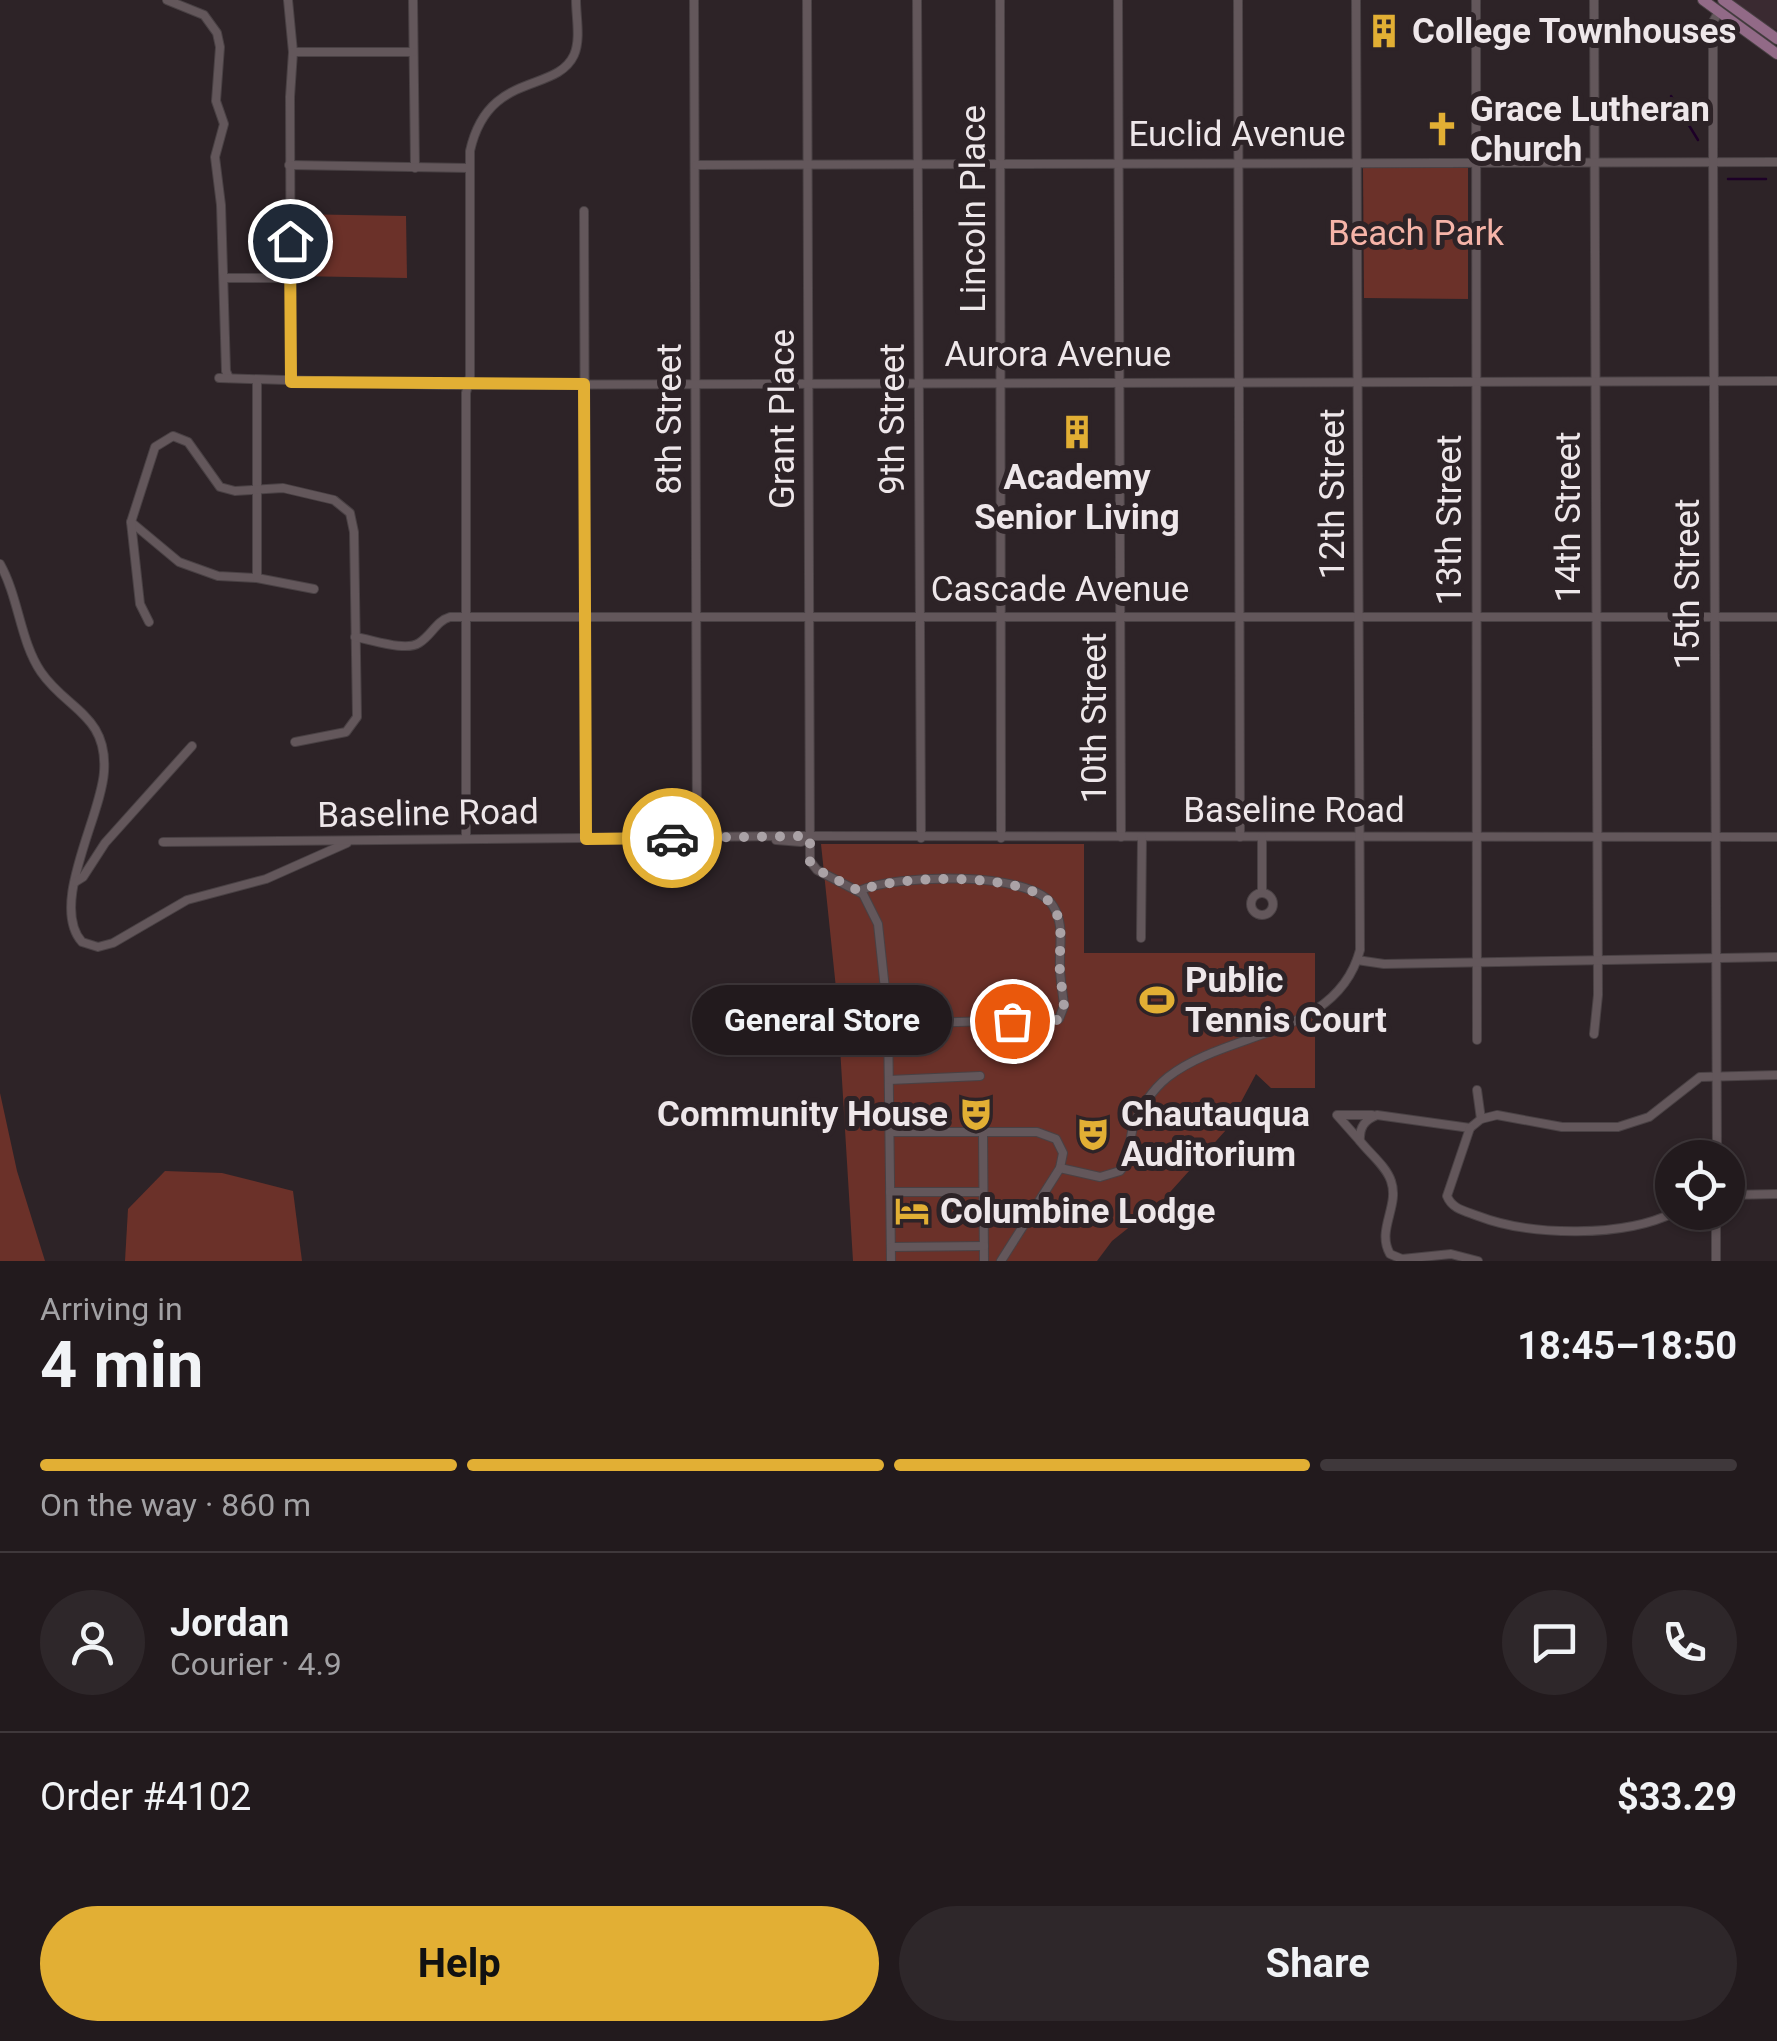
<!DOCTYPE html>
<meta charset="utf-8">
<style>
body{margin:0;font-family:Roboto,sans-serif;background:#2e272a;color:#f1f3f6;height:100vh;display:flex;flex-direction:column;font-size:38px;white-space:nowrap}
*{box-sizing:border-box;margin:0}
p{font-size:32px;color:#a2a1a4}
.icon{flex:none;width:55px;height:55px;fill:none;stroke:currentColor;stroke-width:2;stroke-linecap:round;stroke-linejoin:round}
.map{position:relative;height:1261px;overflow:hidden}
.sheet{display:flex;flex-direction:column;background:#221a1d;flex:1}
.sheet>*{flex:none}
.tools{position:absolute;left:1655px;top:1140px;display:grid;gap:20px}
.tools a{display:grid;place-items:center;width:90px;height:90px;border-radius:50%;background:#221a1d;box-shadow:0 2px 8px #0004,0 0 0 2px #3f383b;font-size:50px}
.pin{position:absolute;display:grid;place-items:center;width:85px;height:85px;color:#fff;margin:-42px;border:5px solid #fff;border-radius:50%;box-shadow:0 2px 10px #0007}
.courier{position:absolute;display:grid;place-items:center;width:100px;height:100px;margin:-50px;border:8px solid #e2af34;border-radius:50%;background:#fff;color:#222;box-shadow:0 2px 12px #0007}
.bubble{position:absolute;height:70px;border-radius:35px;background:#221a1d;box-shadow:0 2px 8px #0004,0 0 0 2px #3f383b;font-size:32px;font-weight:700;line-height:70px;text-align:center}
.overview em{font-style:normal;font-weight:700}
.overview div{display:flex;flex-direction:column-reverse}
.overview{display:flex;align-items:center;justify-content:space-between;height:170px;padding:0 40px}
h1{font-size:65px;font-weight:700;line-height:75px}
.bar{display:grid;grid-template-columns:repeat(4,1fr);gap:15px 10px;align-content:center;height:120px;padding:0 40px}
.bar i{height:12px;border-radius:8px;background:#3f383b}
.bar .on{background:#e2af34}
.bar p{grid-column:span 4}
.line{display:flex;align-items:center;gap:25px;padding:0 40px;border-top:2px solid #3f383b}
.line div{flex:1}
.round{display:grid;place-items:center;flex:none;width:105px;height:105px;border-radius:52px;background:#2e272a}
.button{display:flex;gap:20px;margin-top:auto;padding:20px 40px}
.button a{flex:1;height:115px;border-radius:60px;background:#e2af34;color:#111;font-size:40px;font-weight:700;line-height:115px;text-align:center}
.button a+a{background:#2e272a;color:#f1f3f6}
.map>svg:first-child{display:block}
.built{fill:#3a2a31}
.green{fill:#6b3129}
.lines{fill:none;stroke-linecap:round;stroke-linejoin:round}
.stream{stroke:#1d0027;stroke-width:2.5}
.minor-casing{stroke:#494144;stroke-width:10}
.major-casing{stroke:#494144;stroke-width:12}
.minor{stroke:#63575b;stroke-width:8}
.major{stroke:#926a87;stroke-width:10}
.done{stroke:#aaa2a6;stroke-width:10;stroke-dasharray:0 18}
.route{stroke:#e2af34;stroke-width:12}
.labels{text-anchor:middle;stroke-width:10;stroke-linejoin:round;paint-order:stroke}
.poi-label{font-size:35px;font-weight:bold;fill:#eee7ea;stroke:#2d2327;text-anchor:start}
.street-label{font-size:35px;fill:#eee7ea;stroke:#2d2327}
.park-label{font-size:35px;fill:#f6b4a8;stroke:#2d2327}
</style>
<div class="map">
<svg width="1777" height="1261" viewBox="0 0 1777 1261">
<rect width="100%" height="100%" fill="#2d2327"/>
<path class="built" d="M1730 0H1777V30L1760 23Z"/>
<g class="green">
<path d="M1363 168H1468V299L1364 298Z"/>
<path d="M294 214 406 216 407 278 295 276Z"/>
<path d="M821 844H1084V953H1315V1088H1271L1256 1074 1226 1130 1162 1201 1112 1241 1097 1261H853L837 998Z"/>
<path d="M0 1093 17 1171 45 1261H0Z"/>
<path d="M165 1171 222 1173 293 1191 302 1261H125L128 1209Z"/>
</g>
<g class="lines">
<g class="stream">
<path d="M1671 96 1698 140"/>
<path d="M1728 179H1766"/>
</g>
<g class="minor-casing">
<g id="minor">
<path d="M167 0 204 15 217 33 220 47 216 101 224 124 215 157 221 205 226 371 229 378"/>
<path d="M288 0 293 52 290 97 291 382"/>
<path d="M413 0 415 168"/>
<path d="M694 0 697 838"/>
<path d="M807 0 810 861 817 870 863 894 878 924 888 1017 891 1261"/>
<path d="M917 0 921 838"/>
<path d="M1000 0 1001 838"/>
<path d="M1118 0 1121 837"/>
<path d="M1238 0 1240 837"/>
<path d="M1476 0 1477 1040"/>
<path d="M1594 0 1598 995 1594 1034"/>
<path d="M293 52H413"/>
<path d="M289 165 469 168"/>
<path d="M696 165 1777 162"/>
<path d="M584 211 586 839"/>
<path d="M224 278H291"/>
<path d="M219 378 439 385 1777 381"/>
<path d="M131 522 179 562 218 576 257 578 314 589"/>
<path d="M0 564C19 598 20 641 41 672 67 710 108 715 104 772 101 817 49 905 82 942L98 947 113 943 187 900 266 879 347 843"/>
<path d="M257 578V382"/>
<path d="M149 622 140 604 131 522 155 447 173 436 188 442 220 487 235 491 283 488 334 500 350 513 354 532 357 717 346 732 295 742"/>
<path d="M355 637C371 639 405 652 419 643 432 635 436 621 450 617H1777"/>
<path d="M466 839V393L470 376V151C488 70 556 94 574 55 581 39 576 17 576 0"/>
<path d="M776 840 801 842 810 838"/>
<path d="M163 842 801 836 1777 837"/>
<path d="M75 882 83 877 105 843 192 746"/>
<path d="M859 891C894 874 1032 870 1053 906 1065 925 1059 946 1060 967 1060 980 1063 993 1064 1006L1059 1019 888 1024"/>
<path d="M1262 893V837"/>
<circle cx="1262" cy="904" r="11"/>
<path d="M1141 938 1142 837"/>
<path d="M1357 960 1384 964 1777 957"/>
<path d="M889 1080 980 1076"/>
<path d="M1477 1090 1481 1119"/>
<path d="M1470 1128 1377 1115C1364 1120 1359 1128 1360 1141 1370 1154 1386 1166 1391 1181 1400 1206 1376 1230 1390 1254L1402 1259 1451 1254 1478 1261"/>
<path d="M1470 1128 1481 1119 1497 1115 1562 1127H1618L1649 1117 1700 1077 1777 1075"/>
<path d="M1470 1128 1447 1196C1452 1209 1465 1211 1478 1216 1530 1236 1624 1238 1675 1212"/>
<path d="M890 1132H1037L1056 1139 1063 1153 1060 1168 1001 1261"/>
<path d="M983 1132 984 1261"/>
<path d="M1360 1141 1337 1115H1372"/>
<path d="M1717 1158 1713 147V22L1719 11"/>
<path d="M1060 1168 1100 1177 1120 1171C1131 1158 1129 1142 1133 1127 1139 1109 1153 1089 1168 1077 1228 1030 1337 1037 1360 950L1356 0"/>
<path d="M890 1192H983"/>
<path d="M1728 1195 1777 1194"/>
<path d="M891 1247 984 1246"/>
<path d="M1716 1261V1212"/>
</g>
</g>
<g class="major-casing">
<g id="major">
<path d="M1703 0 1777 54"/>
<path d="M1723 0 1777 39"/>
</g>
</g>
<use href="#minor" class="minor"/>
<use href="#major" class="major"/>
</g>
<g class="lines">
<path class="done" d="M672 838 806 836 810 838V862L814 868 859 891C894 875 1029 871 1052 905 1066 925 1058 950 1060 972 1061 985 1064 998 1064 1011L1057 1020 1012 1021"/>
<path class="route" d="M290 241 291 382 584 384 586 839 672 838"/>
</g>
<defs>
<g id="building-bare" transform="scale(2.7)"><path d="M-4-6H4V6H1V3H-1V6H-4ZM-2.5-4.3h1.7v1.8h-1.7ZM.8-4.3h1.7v1.8H.8ZM-2.5-1h1.7V.8h-1.7ZM.8-1h1.7V.8H.8Z" fill="#e2af34" stroke="#2d2327" stroke-width="2.5" paint-order="stroke"/></g>
<g id="church-bare" transform="scale(2.7)"><path d="M-1.2-6h2.4v3.5h3.3v2.4h-3.3V6h-2.4V-.1h-3.3v-2.4h3.3Z" fill="#e2af34" stroke="#2d2327" stroke-width="2.5" paint-order="stroke"/></g>
<g id="stadium-bare" transform="scale(2.7)"><path d="M0-5a6.5 5 0 1 0 0 10a6.5 5 0 1 0 0-10ZM-3.5-1.8h7v3.6h-7Z" fill="#e2af34" stroke="#2d2327" stroke-width="2.5" paint-order="stroke"/></g>
<g id="theatre-bare" transform="scale(2.7)"><path d="M-5-5.5Q0-4 5-5.5V0Q5 5 0 6Q-5 5-5 0ZM-3.3-2.5H-1v1.5H-3.3ZM1-2.5H3.3v1.5H1ZM-2.8 1Q0 5.5 2.8 1Z" fill="#e2af34" stroke="#2d2327" stroke-width="2.5" paint-order="stroke"/></g>
<g id="hotel-bare" transform="scale(2.7)"><path d="M-6-4.5h1.5V1H6V5H4.5V3h-9V5H-6ZM-4 0a1.8 1.8 0 1 1 3.6 0ZM.5 0V-2.5h3Q6-2.5 6 0Z" fill="#e2af34" stroke="#2d2327" stroke-width="2.5" paint-order="stroke"/></g>
</defs>
<g fill-rule="evenodd">
<use href="#building-bare" x="1384" y="31"/>
<use href="#church-bare" x="1442" y="129"/>
<use href="#building-bare" x="1077" y="432"/>
<use href="#stadium-bare" x="1157" y="1000"/>
<use href="#theatre-bare" x="976" y="1114"/>
<use href="#theatre-bare" x="1093" y="1134"/>
<use href="#hotel-bare" x="912" y="1211"/>
</g>
<g class="labels">
<g class="poi-label">
<text x="1412" y="43">College Townhouses</text>
<text x="1470" y="121">Grace Lutheran<tspan x="1470" dy="40">Church</tspan></text>
<text x="1077" y="489" text-anchor="middle">Academy<tspan x="1077" dy="40">Senior Living</tspan></text>
<text x="1185" y="992">Public<tspan x="1185" dy="40">Tennis Court</tspan></text>
<text x="948" y="1126" text-anchor="end">Community House</text>
<text x="1121" y="1126">Chautauqua<tspan x="1121" dy="40">Auditorium</tspan></text>
<text x="940" y="1223">Columbine Lodge</text>
</g>
<g class="street-label">
<text x="1237" y="146">Euclid Avenue</text>
<text transform="translate(973 209) rotate(-90)" y="12">Lincoln Place</text>
<text x="1058" y="366">Aurora Avenue</text>
<text transform="translate(669 419) rotate(-90)" y="12">8th Street</text>
<text transform="translate(782 419) rotate(-90)" y="12">Grant Place</text>
<text transform="translate(892 419) rotate(-90)" y="12">9th Street</text>
<text transform="translate(1332 494) rotate(-90)" y="12">12th Street</text>
<text transform="translate(1568 517) rotate(-90)" y="12">14th Street</text>
<text transform="translate(1449 520) rotate(-90)" y="12">13th Street</text>
<text transform="translate(1687 584) rotate(-90)" y="12">15th Street</text>
<text x="1060" y="601">Cascade Avenue</text>
<text transform="translate(1094 718) rotate(-90)" y="12">10th Street</text>
<text x="1294" y="822">Baseline Road</text>
<text transform="translate(428 813) rotate(-1)" y="12">Baseline Road</text>
</g>
<g class="park-label">
<text x="1416" y="245">Beach Park</text>
</g>
</g>
</svg>
<div class="tools">
<a><svg class="icon" aria-label="locate" viewBox="0 0 24 24"><circle cx="12" cy="12" r="6"/><path d="M12 2v4M12 18v4M2 12h4M18 12h4"/></svg></a>
</div>
<div class="pin" style="left:1012px;top:1021px;background:#ea580c"><svg class="icon" aria-label="bag" viewBox="0 0 24 24"><path d="M5 8h14l-1 12H6zM9 8a3 3 0 0 1 6 0"/></svg></div>
<div class="pin" style="left:290px;top:241px;background:#1f2937"><svg class="icon" aria-label="home" viewBox="0 0 24 24"><path d="M3 11l9-7 9 7M6 9v11h12V9"/></svg></div>
<div class="courier" style="left:672px;top:838px"><svg class="icon" aria-label="car" viewBox="0 0 24 24"><path d="M5 17H2v-5l4-1 3-4h7l3 4 3 1v5h-3M9 17h6M6 11h13"/><circle cx="7" cy="17" r="2"/><circle cx="17" cy="17" r="2"/></svg></div>
<div class="bubble" style="left:692px;top:985px;width:260px">General Store</div>
</div>
<section class="sheet">
<div class="overview"><div><h1>4 min</h1><p>Arriving in</p></div><em>18:45–18:50</em></div>
<div class="bar"><i class="on"></i><i class="on"></i><i class="on"></i><i></i><p>On the way · 860 m</p></div>
<div class="line" style="height:180px"><a class="round"><svg class="icon" aria-label="person" viewBox="0 0 24 24"><circle cx="12" cy="8" r="4"/><path d="M4 21q1-7 8-7t8 7"/></svg></a><div><b>Jordan</b><p>Courier · 4.9</p></div><a class="round"><svg class="icon" aria-label="chat" viewBox="0 0 24 24"><path d="M4 5h16v11H9l-5 4z"/></svg></a><a class="round"><svg class="icon" aria-label="phone" viewBox="0 0 24 24"><path d="M5 4h4l2 5-3 2q2 4 5 5l2-3 5 2v4C11 20 4 13 5 4z"/></svg></a></div>
<div class="line" style="height:130px"><div>Order #4102</div><b>$33.29</b></div>
<div class="button"><a>Help</a><a>Share</a></div>
</section>
